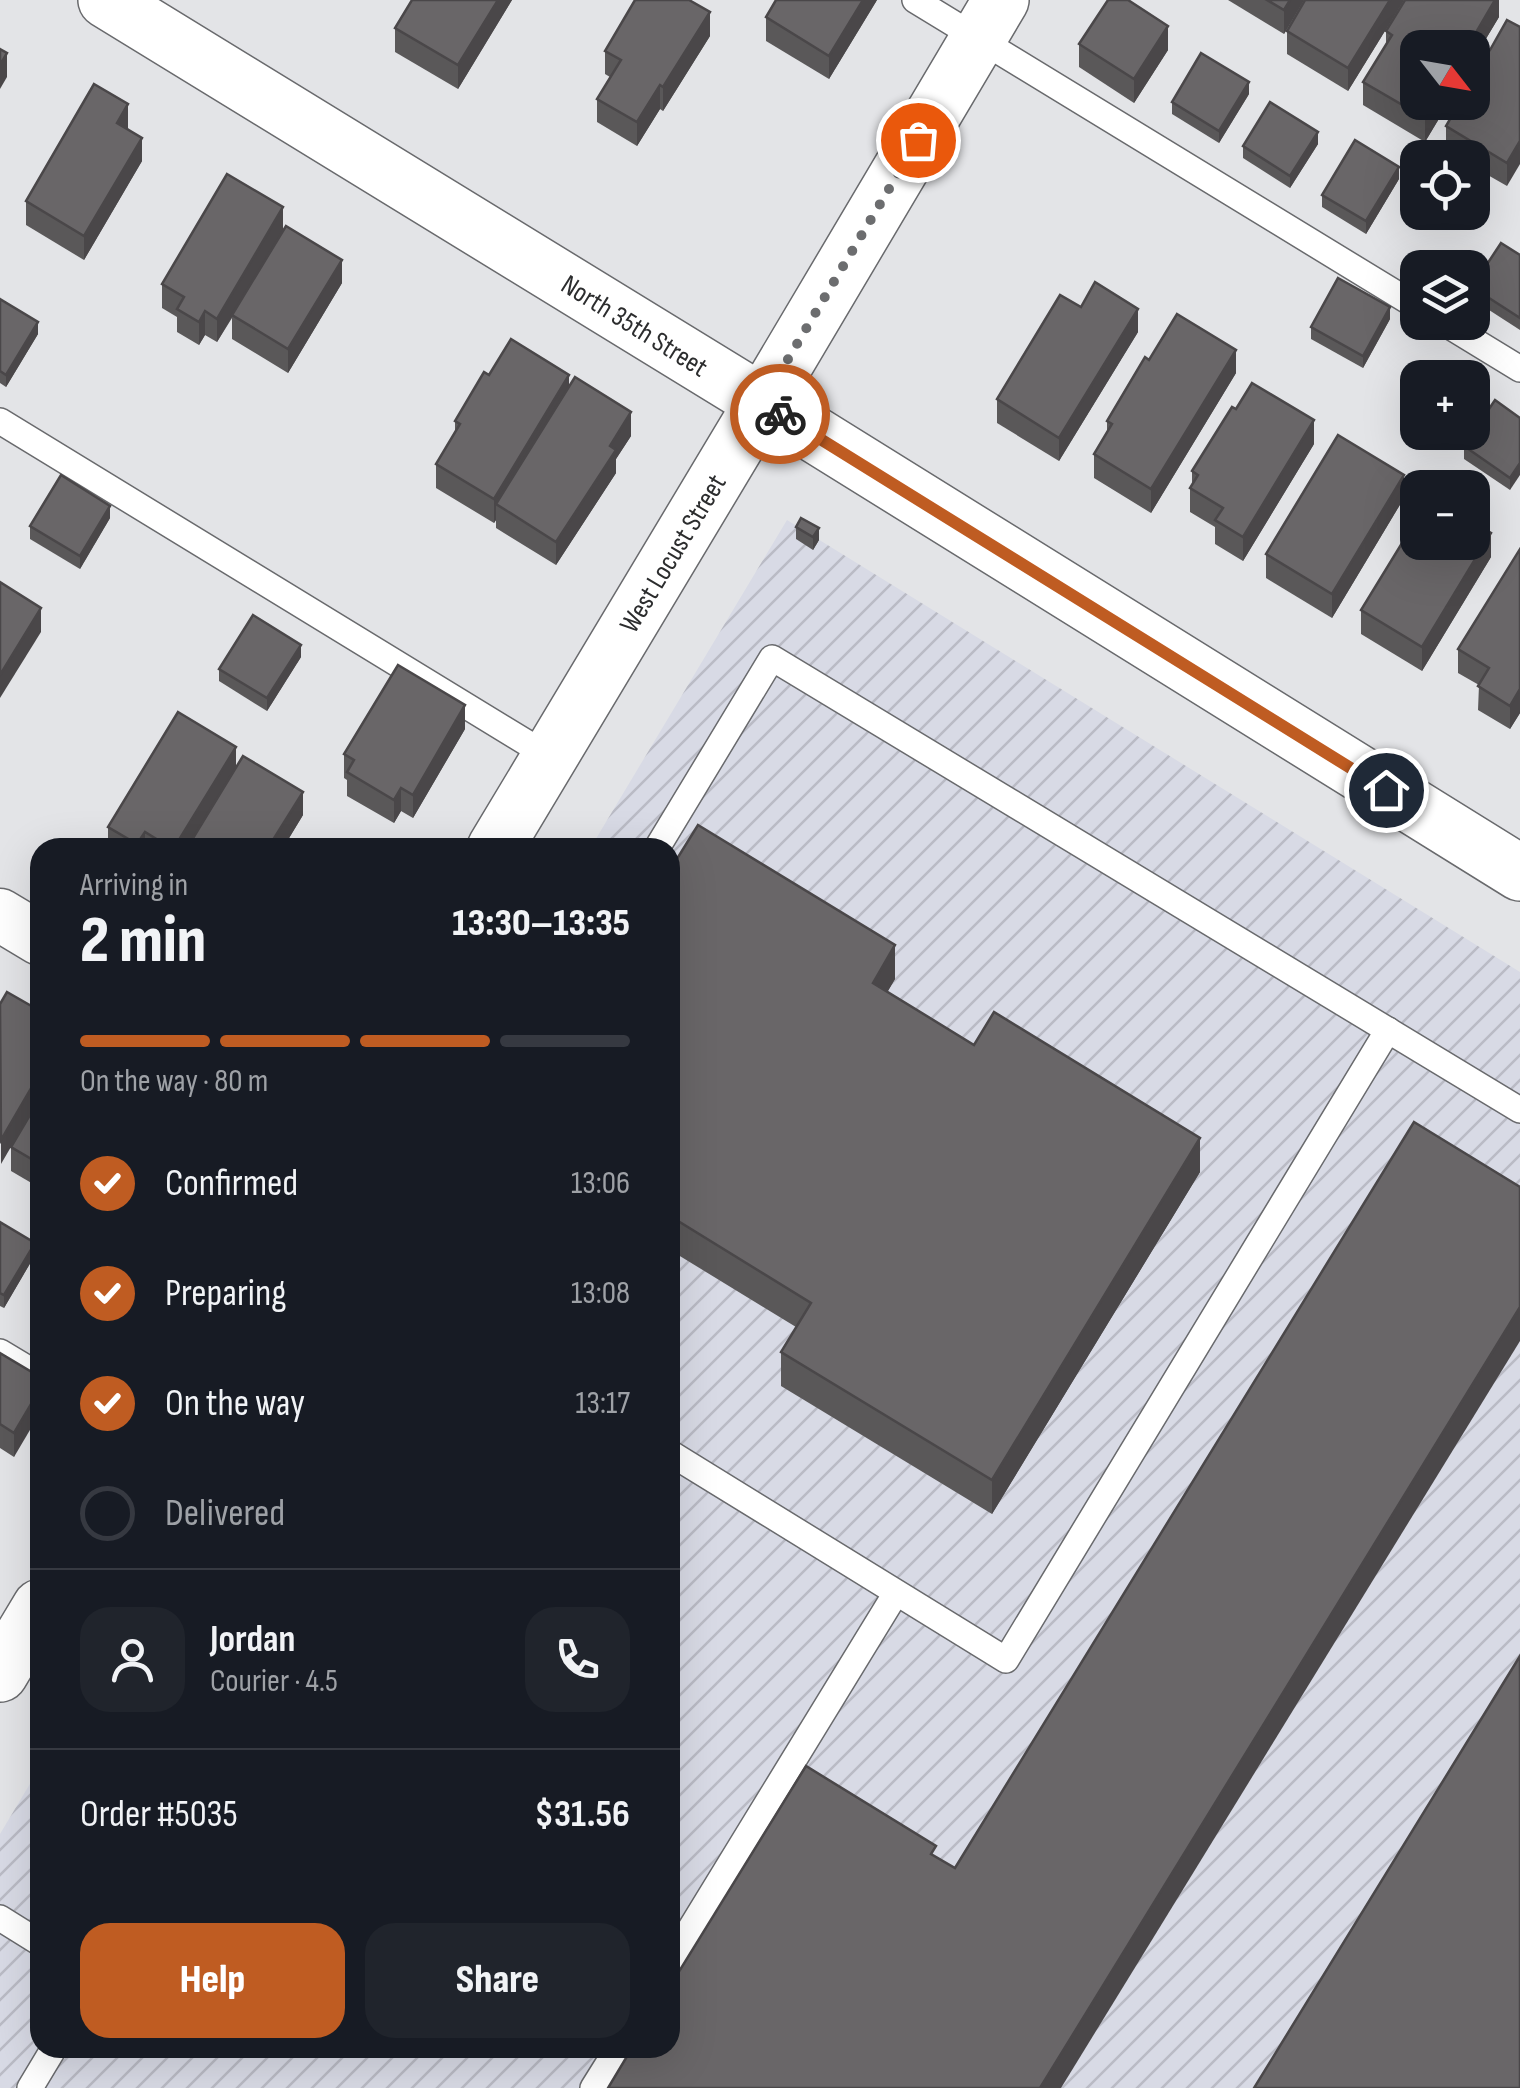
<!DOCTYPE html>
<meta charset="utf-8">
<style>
body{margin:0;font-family:"Sofia Sans Condensed",sans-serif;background:#20242c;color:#f1f3f6;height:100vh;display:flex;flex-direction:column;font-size:38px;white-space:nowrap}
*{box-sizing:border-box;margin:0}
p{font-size:32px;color:#9ea1a6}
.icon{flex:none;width:55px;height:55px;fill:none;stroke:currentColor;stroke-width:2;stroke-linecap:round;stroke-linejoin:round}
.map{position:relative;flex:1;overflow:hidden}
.sheet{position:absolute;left:30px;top:838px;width:650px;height:1220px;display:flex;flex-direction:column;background:#171b24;border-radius:30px;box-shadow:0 10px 40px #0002}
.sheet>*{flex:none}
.needle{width:65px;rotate:121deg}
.tools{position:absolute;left:1400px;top:30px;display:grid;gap:20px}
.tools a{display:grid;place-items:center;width:90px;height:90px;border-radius:20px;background:#171b24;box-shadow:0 10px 40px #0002;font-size:50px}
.pin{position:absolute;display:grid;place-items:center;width:85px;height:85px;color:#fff;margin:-42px;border:5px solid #fff;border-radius:50%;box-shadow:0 2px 10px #0007}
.courier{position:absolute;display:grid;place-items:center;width:100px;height:100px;margin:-50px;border:8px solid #bf5c22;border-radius:50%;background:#fff;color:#222;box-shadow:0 2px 12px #0007}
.head em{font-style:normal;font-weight:800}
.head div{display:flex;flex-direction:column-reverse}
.head{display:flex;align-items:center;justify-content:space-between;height:170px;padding:0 50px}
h1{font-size:65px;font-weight:800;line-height:75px}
.bar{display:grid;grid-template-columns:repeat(4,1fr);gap:15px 10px;align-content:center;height:120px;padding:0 50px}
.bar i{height:12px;border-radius:8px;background:#363941}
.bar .selected{background:#bf5c22}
.bar p{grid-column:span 4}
.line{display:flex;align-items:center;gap:25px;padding:0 50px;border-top:2px solid #363941}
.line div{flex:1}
.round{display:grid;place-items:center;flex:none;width:105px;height:105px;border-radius:30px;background:#20242c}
ol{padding:0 50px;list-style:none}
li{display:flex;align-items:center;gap:30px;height:110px}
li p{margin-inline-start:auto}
li .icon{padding:10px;border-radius:50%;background:#bf5c22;color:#fff;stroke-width:4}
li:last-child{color:#9ea1a6}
li i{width:55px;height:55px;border:5px solid #363941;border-radius:50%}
.cta{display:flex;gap:20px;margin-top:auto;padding:20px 50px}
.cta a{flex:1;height:115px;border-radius:30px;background:#bf5c22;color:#fff;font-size:40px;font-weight:800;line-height:115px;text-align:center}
.cta a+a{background:#20242c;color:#f1f3f6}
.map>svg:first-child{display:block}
.industrial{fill:url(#industrial-furrows)}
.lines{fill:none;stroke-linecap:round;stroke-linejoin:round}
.lane-casing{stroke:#696a6d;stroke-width:28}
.street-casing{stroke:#696a6d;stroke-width:55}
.secondary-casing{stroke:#696a6d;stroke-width:58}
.lane{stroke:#fff;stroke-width:25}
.street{stroke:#fff;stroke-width:52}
.secondary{stroke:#fff;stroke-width:55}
.wall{fill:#5a5859}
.shaded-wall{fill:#4a4749}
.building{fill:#696668;stroke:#4a4749;stroke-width:2.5}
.done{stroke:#6c6d6f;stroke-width:10;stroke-dasharray:0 18}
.route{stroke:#bf5c22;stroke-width:12}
.labels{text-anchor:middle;stroke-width:10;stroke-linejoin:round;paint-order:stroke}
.street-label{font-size:28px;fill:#2c2d2e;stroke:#fff}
</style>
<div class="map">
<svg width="1520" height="2088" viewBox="0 0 1520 2088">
<defs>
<pattern id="industrial-furrows" width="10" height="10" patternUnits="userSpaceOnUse" patternTransform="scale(2.5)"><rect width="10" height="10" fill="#d8dae5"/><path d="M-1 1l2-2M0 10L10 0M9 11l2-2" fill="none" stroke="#babbc5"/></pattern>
</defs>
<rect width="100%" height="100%" fill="#e3e4e7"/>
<path class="industrial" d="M787 520 1520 972V2088H0V1834L40 1767V2048H670V848L591 847Z"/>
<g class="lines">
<g class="lane-casing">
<g id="lane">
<path d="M915 0 1418 307"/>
<path d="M1443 322 1520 369"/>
<path d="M0 421 550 757"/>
<path d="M657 848 772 658 1520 1110"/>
<path d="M0 1352 40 1376"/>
<path d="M670 1453 1006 1660 1388 1030"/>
<path d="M0 1918 40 1943"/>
<path d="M670 1962 896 1593"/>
<path d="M30 2088 54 2048"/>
<path d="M593 2088 618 2048"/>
</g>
</g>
<g class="street-casing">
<path id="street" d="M0 915 40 939"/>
</g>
<g class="secondary-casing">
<g id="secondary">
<path d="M106 0 817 436 1520 873"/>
<path d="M495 848 762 403 1001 0"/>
<path d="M0 1674 40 1607"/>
</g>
</g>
<use href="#lane" class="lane"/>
<use href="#street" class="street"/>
<use href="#secondary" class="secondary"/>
</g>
<g class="wall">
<path d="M412 0H512L458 89 395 52V28Z"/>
<path d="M877 0 829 79 766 41V17Z"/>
<path d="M1228 0H1304L1284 34Z"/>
<path d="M1404 0 1348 91 1287 54V31Z"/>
<path d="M1499 0V17L1472 62V48L1418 102H1449L1425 142 1363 105V82L1386 44V31Z"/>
<path d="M1520 27 1507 186 1472 166V158H1458L1446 150V126L1472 102 1490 50Z"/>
<path d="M710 36 663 111 660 109 637 146 597 122V99L610 77 605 74V51Z"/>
<path d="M1079 44 1168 50 1134 103 1079 67Z"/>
<path d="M1249 94 1219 143 1172 114V102Z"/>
<path d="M128 128 142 161 84 260 26 225V201Z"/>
<path d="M1318 144 1290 188 1243 158V146Z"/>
<path d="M1399 179 1366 234 1322 207V195Z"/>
<path d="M283 229 342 283 288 373 232 339V318L217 342 205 335 199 345 177 332V317L162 308V284Z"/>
<path d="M1520 255V330L1472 299V287Z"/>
<path d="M0 299 38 334 6 387 0 383Z"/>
<path d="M1081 307 1138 332 1059 461 997 423V399Z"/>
<path d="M1390 319 1363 368 1311 339V327Z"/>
<path d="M1149 360 1236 373 1151 513 1094 478V454L1107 432V421Z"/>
<path d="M489 375 569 387 631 436 616 459V473L556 565 496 528V520L494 523 436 488V464L455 432V421Z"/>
<path d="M1520 418 1510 490 1464 459V446Z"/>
<path d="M1314 444 1243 561 1215 544V527L1190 512V488L1192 484V471Z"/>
<path d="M1404 498 1332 618 1266 578V554Z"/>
<path d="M110 518 80 569 30 539V526Z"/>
<path d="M1474 523 1491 557 1422 671 1361 634V610Z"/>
<path d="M796 527 819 540 813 550 796 539Z"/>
<path d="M1520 549V713L1510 729 1478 710 1479 685 1458 673V649Z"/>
<path d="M301 657 267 711 219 681V669Z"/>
<path d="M465 729 413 818 401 811 394 823 347 796V780L344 778V754Z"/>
<path d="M236 767 303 815 283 848H108V827Z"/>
<path d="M670 870 895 979 887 992 974 1045 1200 1172 992 1514 781 1386V1352L796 1327 670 1250Z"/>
<path d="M40 1098V1188L11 1171V1147Z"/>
<path d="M0 1222 35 1255 4 1308 0 1306Z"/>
<path d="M0 1353 40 1377 14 1457 0 1448Z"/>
</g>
<g class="shaded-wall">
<path d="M498 0H512L458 89V65Z"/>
<path d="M863 0H877L829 79V56Z"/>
<path d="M1290 0H1304L1284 34V10Z"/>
<path d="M1390 0H1404L1348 91V68Z"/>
<path d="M1495 0H1499V17L1472 62V48H1467Z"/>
<path d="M710 12V36L663 111V87Z"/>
<path d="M1168 26V50L1134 103V79Z"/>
<path d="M7 53V77L0 89V65Z"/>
<path d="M1249 82V94L1219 143V131Z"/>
<path d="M660 85V109L637 146V122Z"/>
<path d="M1435 102H1449L1425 142V118Z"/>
<path d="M128 104V128L117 146V123Z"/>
<path d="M1318 132V144L1290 188V176Z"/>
<path d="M142 138V161L84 260V236Z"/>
<path d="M1520 141V164L1507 186V163Z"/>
<path d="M1399 167V179L1366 234V221Z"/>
<path d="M283 207V231L217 342V319Z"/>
<path d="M342 260V283L288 373V349Z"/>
<path d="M1390 307V319L1363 368V356Z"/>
<path d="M1138 309V332L1059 461V438Z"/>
<path d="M205 311V335L199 345V322Z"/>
<path d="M38 322V334L6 387V375Z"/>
<path d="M1236 350V373L1151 513V489Z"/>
<path d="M569 375V398L496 504V520L494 523V499Z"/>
<path d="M631 412V436L616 459V473L556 565V542L610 446Z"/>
<path d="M1314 420V444L1243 561V537Z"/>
<path d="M1520 463V475L1510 490V478Z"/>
<path d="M1404 475V498L1332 618V594Z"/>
<path d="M110 506V518L80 569V556Z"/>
<path d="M819 528V540L813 550V537Z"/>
<path d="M1491 533V557L1422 671V647Z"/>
<path d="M41 608V632L0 698V675Z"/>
<path d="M301 645V657L267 711V698Z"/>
<path d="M1520 689V713L1510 729V706Z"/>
<path d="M465 705V729L413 818V795Z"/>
<path d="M236 747V770L189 848H174Z"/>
<path d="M401 788V811L394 823V800Z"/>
<path d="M303 792V815L283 848H268Z"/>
<path d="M145 832V848H137V844Z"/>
<path d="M895 945V979L873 1017V983Z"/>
<path d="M40 1017V1041L33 1031Z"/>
<path d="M40 1073V1097L1 1164V1140Z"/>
<path d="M1200 1138V1172L992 1514V1480Z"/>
<path d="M35 1243V1255L4 1308V1295Z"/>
<path d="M1520 1307V1341L1061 2088H1040Z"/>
<path d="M40 1389V1413L14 1457V1433Z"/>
</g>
<g class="building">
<path d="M412 0H498L458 65 395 28Z"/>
<path d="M635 0H689L710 12 663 87 660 85 637 122 597 99 621 60 605 51Z"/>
<path d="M776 0H863L829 56 766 17Z"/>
<path d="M1108 0H1128L1168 26 1134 79 1079 44Z"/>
<path d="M1267 0H1290L1284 10Z"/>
<path d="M1305 0H1390L1348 68 1287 31Z"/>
<path d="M1405 0H1495L1467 48H1418V102H1435L1425 118 1363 82 1392 35 1386 31Z"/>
<path d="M1507 20 1520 27V141L1507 163 1446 126 1460 102H1472V69L1485 48 1490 50Z"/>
<path d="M0 49 7 53 0 65Z"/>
<path d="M1201 53 1249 82 1219 131 1172 102Z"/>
<path d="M94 84 128 104 117 123 142 138 84 236 26 201Z"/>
<path d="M1270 102 1318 132 1290 176 1243 146Z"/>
<path d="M1355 140 1399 167 1366 221 1322 195Z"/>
<path d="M227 174 283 207 217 319 205 311 199 322 177 309 184 297 162 284Z"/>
<path d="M286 226 342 260 288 349 232 315Z"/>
<path d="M1501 243 1520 255V318L1472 287Z"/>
<path d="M1338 278 1390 307 1363 356 1311 327Z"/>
<path d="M1095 282 1138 309 1059 438 997 399 1060 295 1081 307Z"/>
<path d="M0 299 38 322 6 375 0 371Z"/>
<path d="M1177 314 1236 350 1151 489 1094 454 1112 424 1107 421 1145 357 1149 360Z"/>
<path d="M511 339 569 375 494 499 436 464 460 424 455 421 484 372 489 375Z"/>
<path d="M575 377 631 412 610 446 616 450 556 542 496 504Z"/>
<path d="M1252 383 1314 420 1243 537 1215 520 1223 508 1190 488 1198 475 1192 471 1232 407 1236 409Z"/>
<path d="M1495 400 1520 418V463L1510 478 1464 446Z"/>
<path d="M1338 435 1404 475 1332 594 1266 554Z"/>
<path d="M61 475 110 506 80 556 30 526Z"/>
<path d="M1418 517V542H1472V522L1491 533 1422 647 1361 610Z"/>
<path d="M801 518 819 528 813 537 796 527Z"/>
<path d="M1520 549V689L1510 706 1478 686 1489 668 1458 649Z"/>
<path d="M0 582 41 608 0 675Z"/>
<path d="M253 615 301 645 267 698 219 669Z"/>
<path d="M398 665 465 705 413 795 401 788 394 800 347 772 354 760 344 754Z"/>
<path d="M178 712 236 747 174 848H171L145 832 137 844 108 827Z"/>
<path d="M243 756 303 792 268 848H187Z"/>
<path d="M698 825 895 945 873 983 974 1045 994 1012 1200 1138 992 1480 781 1352 811 1303 670 1216V870Z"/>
<path d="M7 992 40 1011V1017L33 1031 40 1036V1073L1 1140 0 1004Z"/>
<path d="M40 1098V1164L11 1147Z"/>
<path d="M1414 1122 1520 1187V1307L1040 2088H608L632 2048H670V1986L806 1766 936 1846 931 1854 955 1868Z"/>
<path d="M0 1222 35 1243 4 1295 0 1293Z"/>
<path d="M0 1353 40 1377V1389L14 1433 0 1424Z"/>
<path d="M1520 1656V2088H1254Z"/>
</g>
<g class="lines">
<path class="done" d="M780 414 762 403 918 140"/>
<path class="route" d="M780 414 1386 790"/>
</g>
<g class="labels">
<g class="street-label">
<text transform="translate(635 325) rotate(32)" y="10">North 35th Street</text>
<text transform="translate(672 553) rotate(-59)" y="10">West Locust Street</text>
</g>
</g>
</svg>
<div class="tools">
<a><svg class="needle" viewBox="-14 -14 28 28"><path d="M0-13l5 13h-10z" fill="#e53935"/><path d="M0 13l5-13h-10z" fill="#9ea1a6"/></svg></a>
<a><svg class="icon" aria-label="locate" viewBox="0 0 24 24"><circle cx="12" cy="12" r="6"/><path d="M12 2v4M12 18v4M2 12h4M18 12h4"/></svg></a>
<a><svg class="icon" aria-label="layers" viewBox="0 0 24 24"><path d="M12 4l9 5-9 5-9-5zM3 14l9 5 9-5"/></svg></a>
<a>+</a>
<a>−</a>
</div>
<div class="pin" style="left:918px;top:140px;background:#ea580c"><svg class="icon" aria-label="bag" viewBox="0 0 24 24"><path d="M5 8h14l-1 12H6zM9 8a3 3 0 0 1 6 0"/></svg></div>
<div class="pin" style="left:1386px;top:790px;background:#1f2937"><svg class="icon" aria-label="home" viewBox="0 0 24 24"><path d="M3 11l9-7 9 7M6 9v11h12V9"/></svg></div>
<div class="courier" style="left:780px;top:414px"><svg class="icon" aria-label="bike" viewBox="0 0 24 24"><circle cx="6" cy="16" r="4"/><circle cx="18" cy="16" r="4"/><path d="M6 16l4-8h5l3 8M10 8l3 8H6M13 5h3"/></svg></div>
<section class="sheet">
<div class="head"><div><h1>2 min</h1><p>Arriving in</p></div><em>13:30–13:35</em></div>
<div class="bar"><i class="selected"></i><i class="selected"></i><i class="selected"></i><i></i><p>On the way · 80 m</p></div>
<ol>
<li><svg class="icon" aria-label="check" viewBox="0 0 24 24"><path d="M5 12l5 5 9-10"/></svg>Confirmed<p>13:06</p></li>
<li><svg class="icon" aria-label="check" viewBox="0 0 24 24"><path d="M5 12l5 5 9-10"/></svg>Preparing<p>13:08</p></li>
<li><svg class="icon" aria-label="check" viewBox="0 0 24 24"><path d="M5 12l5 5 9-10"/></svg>On the way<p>13:17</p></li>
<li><i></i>Delivered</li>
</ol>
<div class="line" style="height:180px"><a class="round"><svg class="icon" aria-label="person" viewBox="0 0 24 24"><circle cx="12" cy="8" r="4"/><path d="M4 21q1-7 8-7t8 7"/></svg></a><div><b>Jordan</b><p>Courier · 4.5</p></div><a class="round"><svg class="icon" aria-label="phone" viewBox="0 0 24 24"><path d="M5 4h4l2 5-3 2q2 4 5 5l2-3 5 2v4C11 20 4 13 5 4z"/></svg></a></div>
<div class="line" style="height:130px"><div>Order #5035</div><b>$31.56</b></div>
<div class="cta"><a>Help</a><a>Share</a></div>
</section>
</div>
